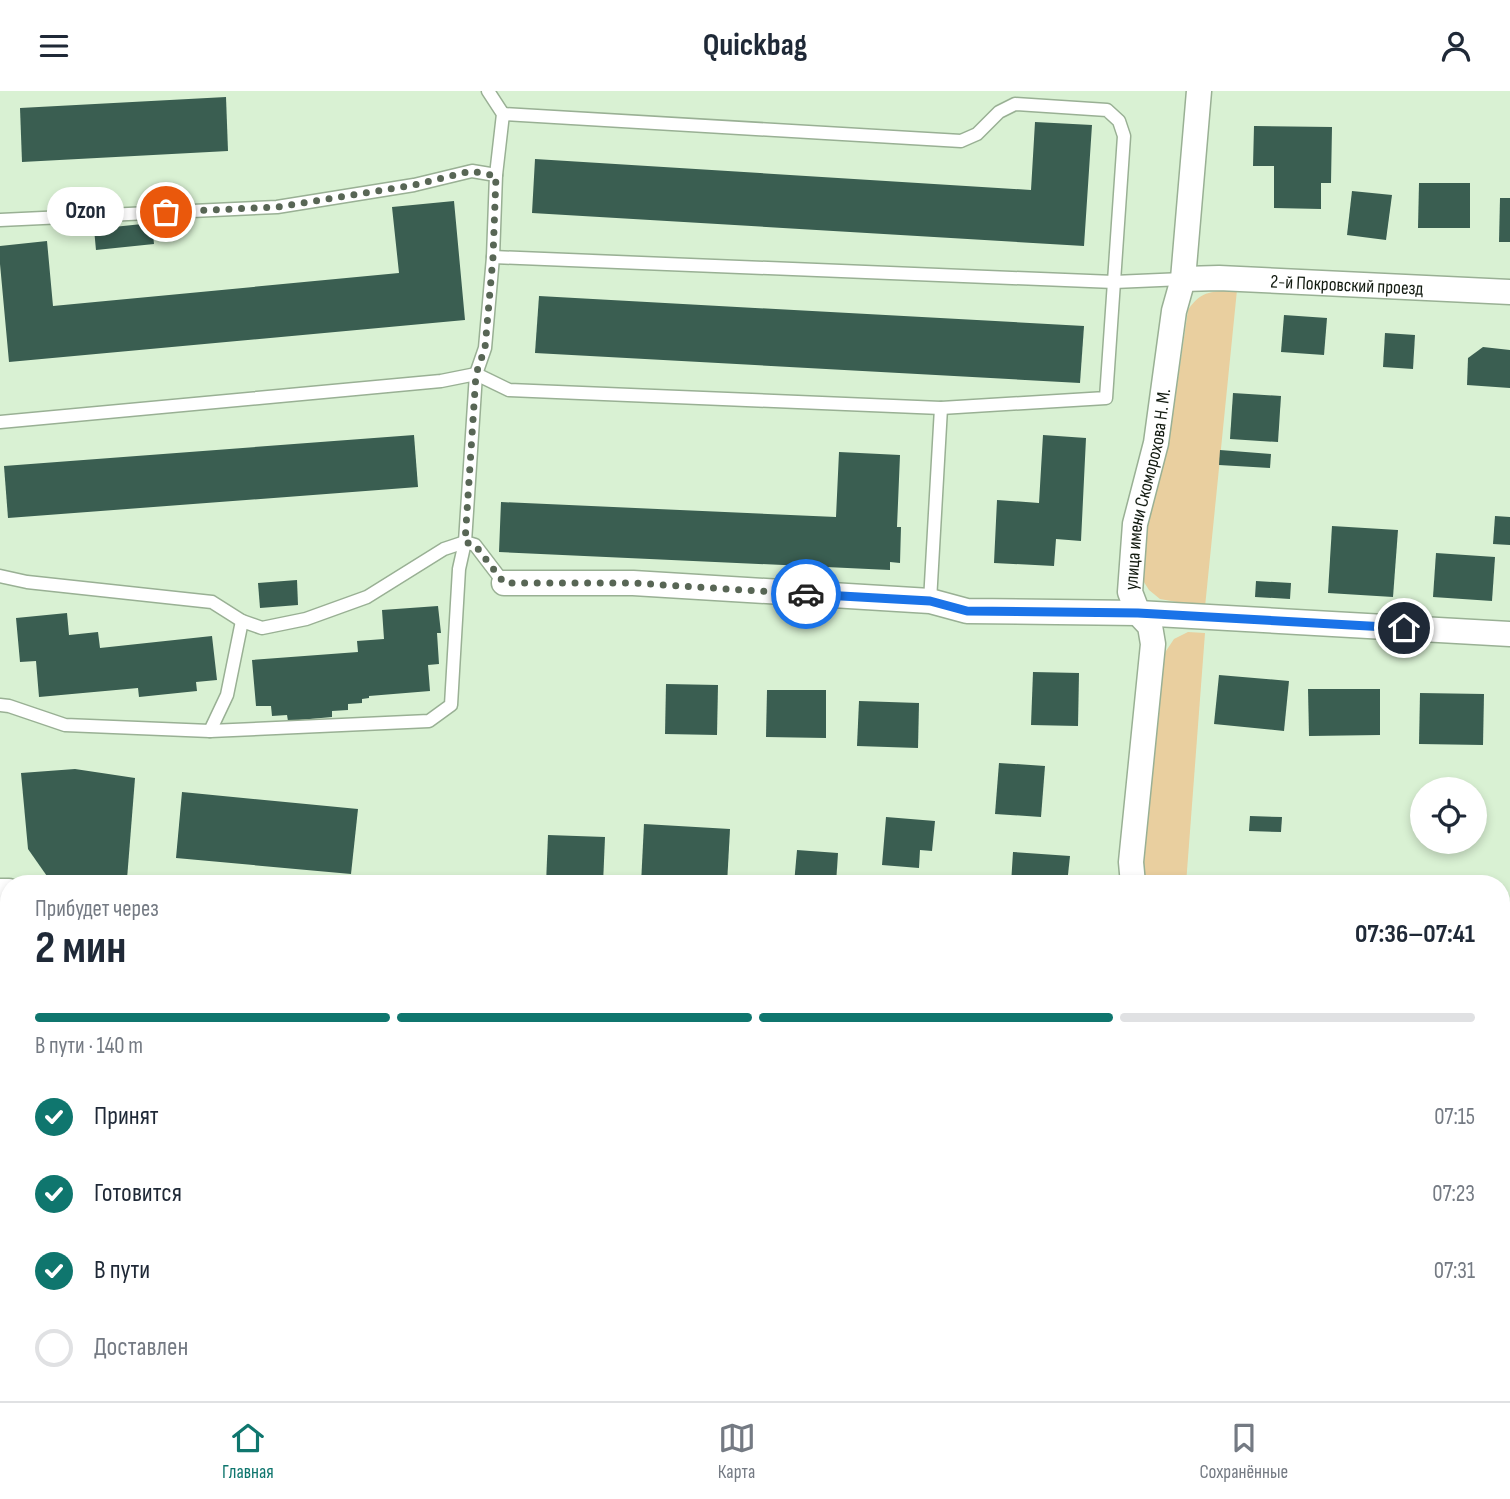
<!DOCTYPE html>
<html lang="ru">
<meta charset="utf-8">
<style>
body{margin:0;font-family:"Sofia Sans Condensed",sans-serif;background:#f2f2f3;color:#1f2937;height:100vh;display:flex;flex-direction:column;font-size:26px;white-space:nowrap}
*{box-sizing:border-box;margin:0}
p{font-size:23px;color:#747a83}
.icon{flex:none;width:38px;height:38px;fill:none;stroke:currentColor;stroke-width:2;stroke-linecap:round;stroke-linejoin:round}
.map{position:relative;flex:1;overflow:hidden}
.panel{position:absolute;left:0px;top:784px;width:1510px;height:527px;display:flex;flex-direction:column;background:#fff;border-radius:28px 28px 0 0;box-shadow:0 4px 10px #0003}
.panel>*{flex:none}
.controls{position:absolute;left:1410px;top:686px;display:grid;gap:14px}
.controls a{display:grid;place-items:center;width:77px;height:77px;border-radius:50%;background:#fff;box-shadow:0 4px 10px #0003;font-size:35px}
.pin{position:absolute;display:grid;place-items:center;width:60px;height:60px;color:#fff;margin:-30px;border:4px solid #fff;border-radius:50%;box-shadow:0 2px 7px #0007}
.courier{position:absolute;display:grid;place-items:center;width:70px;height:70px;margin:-35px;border:5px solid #1a73e8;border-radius:50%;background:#fff;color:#222;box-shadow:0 2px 9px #0007}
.bubble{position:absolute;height:49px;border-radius:24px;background:#fff;box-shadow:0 4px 10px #0003;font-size:23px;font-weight:700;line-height:49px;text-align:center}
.head em{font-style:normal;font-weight:700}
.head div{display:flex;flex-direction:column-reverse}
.head{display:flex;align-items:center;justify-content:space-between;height:119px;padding:0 35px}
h1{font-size:46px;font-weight:700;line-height:52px}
.bar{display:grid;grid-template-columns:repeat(4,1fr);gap:10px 7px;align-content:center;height:84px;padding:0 35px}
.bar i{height:9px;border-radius:5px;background:#e0e1e3}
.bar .active{background:#0f766e}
.bar p{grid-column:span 4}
ol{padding:0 35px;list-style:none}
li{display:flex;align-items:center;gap:21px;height:77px}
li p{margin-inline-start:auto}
li .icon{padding:7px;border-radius:50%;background:#0f766e;color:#fff;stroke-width:4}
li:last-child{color:#747a83}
li i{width:38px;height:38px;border:4px solid #e0e1e3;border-radius:50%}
header{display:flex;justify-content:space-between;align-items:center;height:91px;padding:0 35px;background:#fff;font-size:32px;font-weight:700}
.menu{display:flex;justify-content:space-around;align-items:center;height:98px;border-top:2px solid #e0e1e3;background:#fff;font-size:19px;color:#747a83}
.menu a{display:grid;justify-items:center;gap:4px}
.menu .active{color:#0f766e}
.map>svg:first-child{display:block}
.green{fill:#e9cf9f}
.building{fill:#3a5e51}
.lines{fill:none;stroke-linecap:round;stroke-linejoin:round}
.service-casing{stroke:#99b094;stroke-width:15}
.minor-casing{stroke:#99b094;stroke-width:27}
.service{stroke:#fff;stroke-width:12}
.minor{stroke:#fff;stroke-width:24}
.done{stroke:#586655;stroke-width:7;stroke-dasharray:0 12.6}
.route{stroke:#1a73e8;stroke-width:9}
.labels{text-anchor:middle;stroke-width:7;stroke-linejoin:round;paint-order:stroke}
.street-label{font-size:19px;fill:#131b11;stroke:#d9f1d3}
</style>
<header><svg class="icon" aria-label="menu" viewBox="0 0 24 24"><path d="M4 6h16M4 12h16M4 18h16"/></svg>Quickbag<svg class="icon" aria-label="person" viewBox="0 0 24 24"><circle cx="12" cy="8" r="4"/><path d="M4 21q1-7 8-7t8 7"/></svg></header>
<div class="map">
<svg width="1510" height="1310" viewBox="0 0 1510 1310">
<rect width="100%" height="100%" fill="#d9f1d3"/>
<g class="green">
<path d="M1237 199 1205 516 1160 508 1149 499 1142 488 1145 439 1168 357 1188 219C1202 198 1213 201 1237 199Z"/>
<path d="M1188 541 1205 542 1186 793H1145L1142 769 1164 563 1174 548Z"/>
<path d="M0 1015 9 1017V1175H0Z"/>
<path d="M361 1302H1105L1104 1310H362Z"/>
</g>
<g class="building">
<path d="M226 6 228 60 22 71 20 17Z"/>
<path d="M1035 31 1092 34 1084 155 532 122 535 68 1031 99Z"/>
<path d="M1254 35 1332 36 1331 92H1321V118L1274 117V75H1253Z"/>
<path d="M1419 92H1470V137H1418Z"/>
<path d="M1352 100 1392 104 1386 149 1347 144Z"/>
<path d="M1500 107H1510V151H1499Z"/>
<path d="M454 110 465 229 9 271 0 173V155L47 150 53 215 399 182 392 116Z"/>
<path d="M152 132 154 153 96 159 94 138Z"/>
<path d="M539 205 1084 235 1080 292 535 262Z"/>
<path d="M1284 224 1327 227 1324 264 1281 261Z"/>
<path d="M1385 242 1415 244 1413 278 1383 276Z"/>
<path d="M1483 256 1510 259V297L1467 294 1468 267Z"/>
<path d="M1233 302 1281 305 1278 351 1230 348Z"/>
<path d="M414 344 418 396 8 427 4 375Z"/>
<path d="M1043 344 1086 347 1081 450 1056 448 1054 475 994 472 997 409 1039 412Z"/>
<path d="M1220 359 1271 363 1270 377 1219 374Z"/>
<path d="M839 361 900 364 897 436H901L900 472 890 471V479L499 461 501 411 836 426Z"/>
<path d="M1495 425 1510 426V454L1493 453Z"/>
<path d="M1332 435 1398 439 1393 506 1328 502Z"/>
<path d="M1436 462 1495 466 1492 510 1433 506Z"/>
<path d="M297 489 298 514 260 517 258 492Z"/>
<path d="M1256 490 1291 492 1290 508 1255 506Z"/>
<path d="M438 515 441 542H437L439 573 428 574 430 600 369 605V607L362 608V612L348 613V619L332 620V626L288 630 287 624 272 625 271 615H256L252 569 358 561 357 550 384 548 382 519Z"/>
<path d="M67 522 69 544 98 541 100 557 212 545 217 589 196 591 197 600 139 606 138 597 39 606 36 570 20 571 16 527Z"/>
<path d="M1033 581 1079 582 1078 635 1031 634Z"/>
<path d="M1219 584 1289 590 1284 640 1214 633Z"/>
<path d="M666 593 718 594 717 644 665 643Z"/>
<path d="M1308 598H1380V644L1309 645Z"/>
<path d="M767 599H826V647L766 646Z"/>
<path d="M1420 602 1484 603 1483 654 1419 653Z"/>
<path d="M859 610 919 612 918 657 857 655Z"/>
<path d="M999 672 1045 675 1041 726 995 723Z"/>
<path d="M75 678 135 687 127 788H49L28 758 21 682Z"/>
<path d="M182 701 358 718 351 783 176 767Z"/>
<path d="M1250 725 1282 726 1281 741 1249 740Z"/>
<path d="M886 726 935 730 932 760 920 759 919 777 882 774Z"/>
<path d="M644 733 730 738 727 793H641Z"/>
<path d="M548 744 605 746 603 793H546Z"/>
<path d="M797 759 838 762 836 793H794Z"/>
<path d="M1013 761 1070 765 1067 793H1011Z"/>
<path d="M1200 787 1255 790V793H1200Z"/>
<path d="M1502 815 1510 816V861H1502Z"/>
<path d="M1163 1302 1218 1304V1310H1163Z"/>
</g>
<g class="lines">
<g class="service-casing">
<g id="service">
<path d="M488 0 503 23 496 84 493 166 485 257 476 283 465 451 475 454 504 492"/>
<path d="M0 129 277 116 414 94 472 80 496 84"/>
<path d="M493 166 1114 191 1183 188"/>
<path d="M0 331 441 290 476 283 509 299 941 317 1106 307 1124 45 1119 30 1107 19 1015 13 999 21 977 43 961 50 503 23"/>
<path d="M0 485 27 491 212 511 242 530 262 537 306 528 367 506 444 458 465 451"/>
<path d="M930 510 941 317"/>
<path d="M0 614 9 615 65 634 210 640 429 630 451 614 459 478 465 451"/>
<path d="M210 640 227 604 242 530"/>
<path d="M12 1310 146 1302"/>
</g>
</g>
<g class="minor-casing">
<g id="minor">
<path id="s1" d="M1183 188 1219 187 1510 201"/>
<path d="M504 492H633L930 510 967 520 1138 522 1510 543"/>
<path id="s2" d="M1133 793 1131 771 1153 553 1150 535 1138 522 1130 501 1135 433 1156 352 1174 220 1183 188 1199 0"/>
<path d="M0 800H9"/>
<path d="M1502 901 1510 902"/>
<path d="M0 1053 9 1054"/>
<path d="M1120 1310 1121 1302"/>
</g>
</g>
<use href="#service" class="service"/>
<use href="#minor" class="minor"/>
</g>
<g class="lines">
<path class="done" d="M166 121 277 116 414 94 471 80 496 85 493 166 485 257 476 283 465 451 475 454 504 492H633L806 503"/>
<path class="route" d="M806 503 930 510 967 520 1138 522 1404 537"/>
</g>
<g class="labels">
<g class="street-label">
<text dy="7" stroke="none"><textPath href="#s1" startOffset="164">2-й Покровский проезд</textPath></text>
<text dy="7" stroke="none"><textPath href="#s2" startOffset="404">улица имени Скоморохова Н. М.</textPath></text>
</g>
</g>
</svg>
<div class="controls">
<a><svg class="icon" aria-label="locate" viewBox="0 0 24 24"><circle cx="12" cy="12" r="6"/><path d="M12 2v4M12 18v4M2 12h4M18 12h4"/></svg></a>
</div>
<div class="pin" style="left:166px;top:121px;background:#ea580c"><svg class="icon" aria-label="bag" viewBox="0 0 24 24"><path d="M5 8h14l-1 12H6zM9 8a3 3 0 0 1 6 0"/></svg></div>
<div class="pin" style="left:1404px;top:537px;background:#1f2937"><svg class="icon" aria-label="home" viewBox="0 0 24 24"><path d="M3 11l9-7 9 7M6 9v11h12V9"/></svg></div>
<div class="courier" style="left:806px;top:503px"><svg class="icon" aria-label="car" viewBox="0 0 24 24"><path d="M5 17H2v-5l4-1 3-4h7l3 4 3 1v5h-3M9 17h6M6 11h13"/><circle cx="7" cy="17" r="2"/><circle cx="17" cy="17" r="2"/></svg></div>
<div class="bubble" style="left:47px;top:96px;width:77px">Ozon</div>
<section class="panel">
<div class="head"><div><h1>2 мин</h1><p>Прибудет через</p></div><em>07:36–07:41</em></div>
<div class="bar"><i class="active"></i><i class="active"></i><i class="active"></i><i></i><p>В пути · 140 m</p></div>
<ol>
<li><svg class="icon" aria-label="check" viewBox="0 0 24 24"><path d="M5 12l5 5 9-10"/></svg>Принят<p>07:15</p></li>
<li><svg class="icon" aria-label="check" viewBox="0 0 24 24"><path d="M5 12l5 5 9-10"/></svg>Готовится<p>07:23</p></li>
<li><svg class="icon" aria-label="check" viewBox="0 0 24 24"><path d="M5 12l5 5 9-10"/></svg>В пути<p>07:31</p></li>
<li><i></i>Доставлен</li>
</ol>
</section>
</div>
<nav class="menu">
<a class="active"><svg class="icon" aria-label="home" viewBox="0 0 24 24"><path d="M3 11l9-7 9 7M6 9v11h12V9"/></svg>Главная</a>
<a><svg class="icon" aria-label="map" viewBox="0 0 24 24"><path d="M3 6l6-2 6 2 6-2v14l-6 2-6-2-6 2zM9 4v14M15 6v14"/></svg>Карта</a>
<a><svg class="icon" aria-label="saved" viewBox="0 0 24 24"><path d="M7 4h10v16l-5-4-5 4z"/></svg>Сохранённые</a>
</nav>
